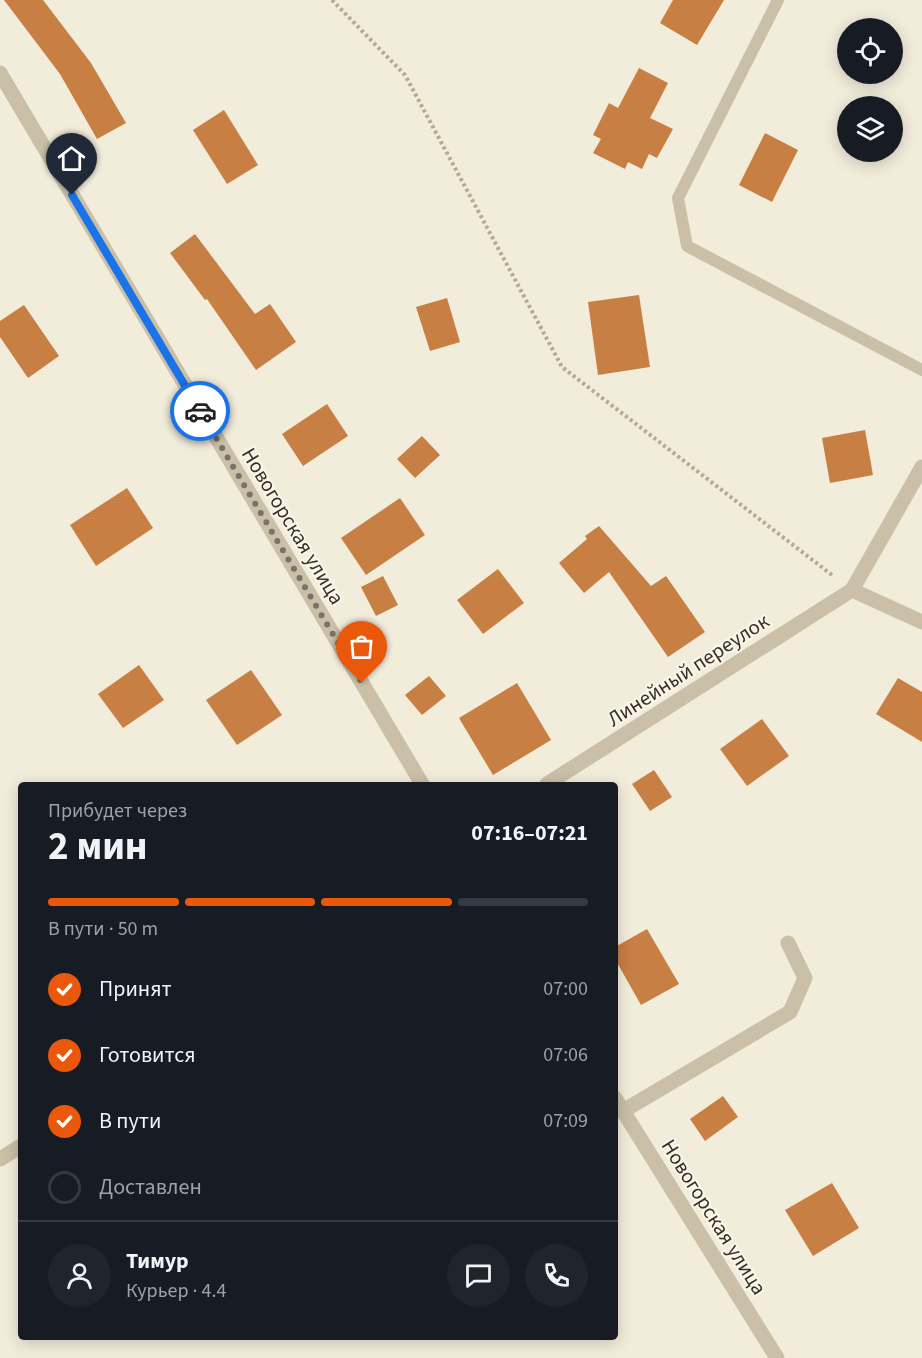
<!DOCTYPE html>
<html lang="ru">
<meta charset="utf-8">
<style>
body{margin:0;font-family:"Source Sans 3",sans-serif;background:#20242c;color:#f1f3f6;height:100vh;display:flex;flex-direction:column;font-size:22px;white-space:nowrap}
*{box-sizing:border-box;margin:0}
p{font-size:20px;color:#9ea1a6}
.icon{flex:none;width:33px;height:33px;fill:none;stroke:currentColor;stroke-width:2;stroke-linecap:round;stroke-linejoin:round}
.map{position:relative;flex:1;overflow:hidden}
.panel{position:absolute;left:18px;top:782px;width:600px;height:558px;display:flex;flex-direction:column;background:#171b24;border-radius:6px;box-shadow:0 3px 15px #0003}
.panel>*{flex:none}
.controls{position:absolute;left:837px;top:18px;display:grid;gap:12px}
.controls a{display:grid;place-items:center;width:66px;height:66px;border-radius:50%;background:#171b24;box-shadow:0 3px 15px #0003;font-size:30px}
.pin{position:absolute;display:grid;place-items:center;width:51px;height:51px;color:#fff;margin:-62px -26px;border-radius:50% 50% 50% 0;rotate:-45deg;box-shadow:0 0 6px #0007}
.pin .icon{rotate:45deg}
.courier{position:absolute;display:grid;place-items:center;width:60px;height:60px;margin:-30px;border:4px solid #1a73e8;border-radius:50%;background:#fff;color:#222;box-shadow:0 2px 8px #0007}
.overview em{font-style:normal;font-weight:700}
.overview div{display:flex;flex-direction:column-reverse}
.overview{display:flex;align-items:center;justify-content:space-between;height:102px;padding:0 30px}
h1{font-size:39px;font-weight:700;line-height:45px}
.bar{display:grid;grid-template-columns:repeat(4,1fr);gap:9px 6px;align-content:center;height:72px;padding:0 30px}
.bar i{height:8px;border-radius:4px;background:#363941}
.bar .selected{background:#ea580c}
.bar p{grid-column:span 4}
.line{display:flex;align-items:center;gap:15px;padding:0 30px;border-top:2px solid #363941}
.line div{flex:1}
.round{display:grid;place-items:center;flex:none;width:63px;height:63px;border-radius:32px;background:#20242c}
ol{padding:0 30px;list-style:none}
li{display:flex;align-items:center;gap:18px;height:66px}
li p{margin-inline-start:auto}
li .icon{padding:6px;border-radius:50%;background:#ea580c;color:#fff;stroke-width:4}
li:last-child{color:#9ea1a6}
li i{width:33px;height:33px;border:3px solid #363941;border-radius:50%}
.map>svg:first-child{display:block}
.building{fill:#c77f44}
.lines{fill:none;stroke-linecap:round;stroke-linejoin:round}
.path{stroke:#b6a991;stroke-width:4;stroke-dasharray:3 3;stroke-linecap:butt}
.lane{stroke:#cabfa7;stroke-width:12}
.street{stroke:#cabfa7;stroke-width:15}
.done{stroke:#787267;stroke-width:6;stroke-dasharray:0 10.8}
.route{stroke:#1a73e8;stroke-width:8}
.labels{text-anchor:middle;stroke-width:4.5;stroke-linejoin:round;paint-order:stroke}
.street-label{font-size:21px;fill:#373028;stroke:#faf5e8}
</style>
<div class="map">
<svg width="922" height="1358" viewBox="0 0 922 1358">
<rect width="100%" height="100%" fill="#f2ecdb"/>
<g class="building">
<path d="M4 0H43L91 63 126 123 97 139 60 74Z"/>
<path d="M673 0H724L697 45 660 23Z"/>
<path d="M639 68 668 83 650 118 673 129 657 158 649 154 642 169 628 162 625 169 593 153 601 139 593 135 609 103 618 108Z"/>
<path d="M224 110 258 165 227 184 193 130Z"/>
<path d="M765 133 798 150 772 202 739 185Z"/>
<path d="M195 234 255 314 270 304 296 342 256 370 207 299 205 300 170 253Z"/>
<path d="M639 295 650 367 598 375 588 302Z"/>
<path d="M447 298 460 342 430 351 416 307Z"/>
<path d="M24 305 59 356 28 378 0 337V321Z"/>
<path d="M327 404 348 436 303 466 282 434Z"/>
<path d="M865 430 873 475 830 483 822 438Z"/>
<path d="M422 436 440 455 415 478 397 459Z"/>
<path d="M127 488 153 528 96 566 70 525Z"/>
<path d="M400 498 425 535 366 575 341 538Z"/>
<path d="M599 526 651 586 666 576 705 632 668 657 609 572 584 593 559 563 587 539 585 536Z"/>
<path d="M498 569 524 603 483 634 457 600Z"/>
<path d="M383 576 398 605 376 616 361 587Z"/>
<path d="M139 665 164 700 123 728 98 694Z"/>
<path d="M251 670 282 715 237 745 206 700Z"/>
<path d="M429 676 446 696 422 715 405 695Z"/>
<path d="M898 678 922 692V742L876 714Z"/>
<path d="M517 683 551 740 493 775 459 718Z"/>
<path d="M762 719 789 756 747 786 720 749Z"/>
<path d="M654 770 672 797 650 811 632 784Z"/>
<path d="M647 929 679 984 641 1005 615 959V947Z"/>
<path d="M723 1096 738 1117 705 1141 690 1119Z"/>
<path d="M832 1183 859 1228 813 1256 785 1210Z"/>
</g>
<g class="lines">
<path class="path" d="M332 0 405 75 562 367 832 575"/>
<path class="lane" d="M778 0 678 198 687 246 922 370"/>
<g class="street">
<path d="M0 73 422 784"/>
<path d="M852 590 922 622"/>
<path d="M547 784 852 590 922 467"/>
<path d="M615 1098 777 1358"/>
<path d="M623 1111 790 1012 805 978 788 943"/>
<path d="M0 1159 21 1146"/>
</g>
</g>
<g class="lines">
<path class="done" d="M200 411 362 683"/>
<path class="route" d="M72 195 200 411"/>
</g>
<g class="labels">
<g class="street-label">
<text transform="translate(293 526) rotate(59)" y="7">Новогорская улица</text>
<text transform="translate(688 670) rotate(-33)" y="7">Линейный переулок</text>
<text transform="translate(714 1217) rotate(58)" y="7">Новогорская улица</text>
</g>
</g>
</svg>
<div class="controls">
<a><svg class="icon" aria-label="locate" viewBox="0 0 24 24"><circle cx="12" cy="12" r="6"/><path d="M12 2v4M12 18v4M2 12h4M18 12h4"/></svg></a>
<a><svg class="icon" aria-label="layers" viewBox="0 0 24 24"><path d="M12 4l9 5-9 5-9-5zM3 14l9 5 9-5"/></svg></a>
</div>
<div class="pin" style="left:362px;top:683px;background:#ea580c"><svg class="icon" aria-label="bag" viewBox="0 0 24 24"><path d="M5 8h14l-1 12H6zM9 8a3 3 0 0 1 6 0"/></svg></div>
<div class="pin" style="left:72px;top:195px;background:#1f2937"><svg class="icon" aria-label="home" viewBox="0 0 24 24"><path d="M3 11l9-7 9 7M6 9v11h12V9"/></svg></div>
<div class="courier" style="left:200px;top:411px"><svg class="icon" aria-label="car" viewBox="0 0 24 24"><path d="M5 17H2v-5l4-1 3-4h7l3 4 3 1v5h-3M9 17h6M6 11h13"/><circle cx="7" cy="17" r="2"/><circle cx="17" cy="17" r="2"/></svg></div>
<section class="panel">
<div class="overview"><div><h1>2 мин</h1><p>Прибудет через</p></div><em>07:16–07:21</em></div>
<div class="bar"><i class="selected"></i><i class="selected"></i><i class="selected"></i><i></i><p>В пути · 50 m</p></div>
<ol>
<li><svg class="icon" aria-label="check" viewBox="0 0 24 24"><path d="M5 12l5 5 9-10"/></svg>Принят<p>07:00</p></li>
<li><svg class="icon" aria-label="check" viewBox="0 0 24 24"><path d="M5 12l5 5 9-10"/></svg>Готовится<p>07:06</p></li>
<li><svg class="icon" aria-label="check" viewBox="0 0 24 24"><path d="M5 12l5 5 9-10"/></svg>В пути<p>07:09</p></li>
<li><i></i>Доставлен</li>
</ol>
<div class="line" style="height:108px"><a class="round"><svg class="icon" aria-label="person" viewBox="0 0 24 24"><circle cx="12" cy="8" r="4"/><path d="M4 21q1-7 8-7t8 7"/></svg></a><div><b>Тимур</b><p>Курьер · 4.4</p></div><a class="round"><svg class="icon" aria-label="chat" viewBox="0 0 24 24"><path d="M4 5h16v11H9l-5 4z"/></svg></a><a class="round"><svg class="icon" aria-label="phone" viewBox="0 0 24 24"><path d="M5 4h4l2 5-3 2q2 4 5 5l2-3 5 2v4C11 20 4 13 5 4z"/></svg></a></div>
</section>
</div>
